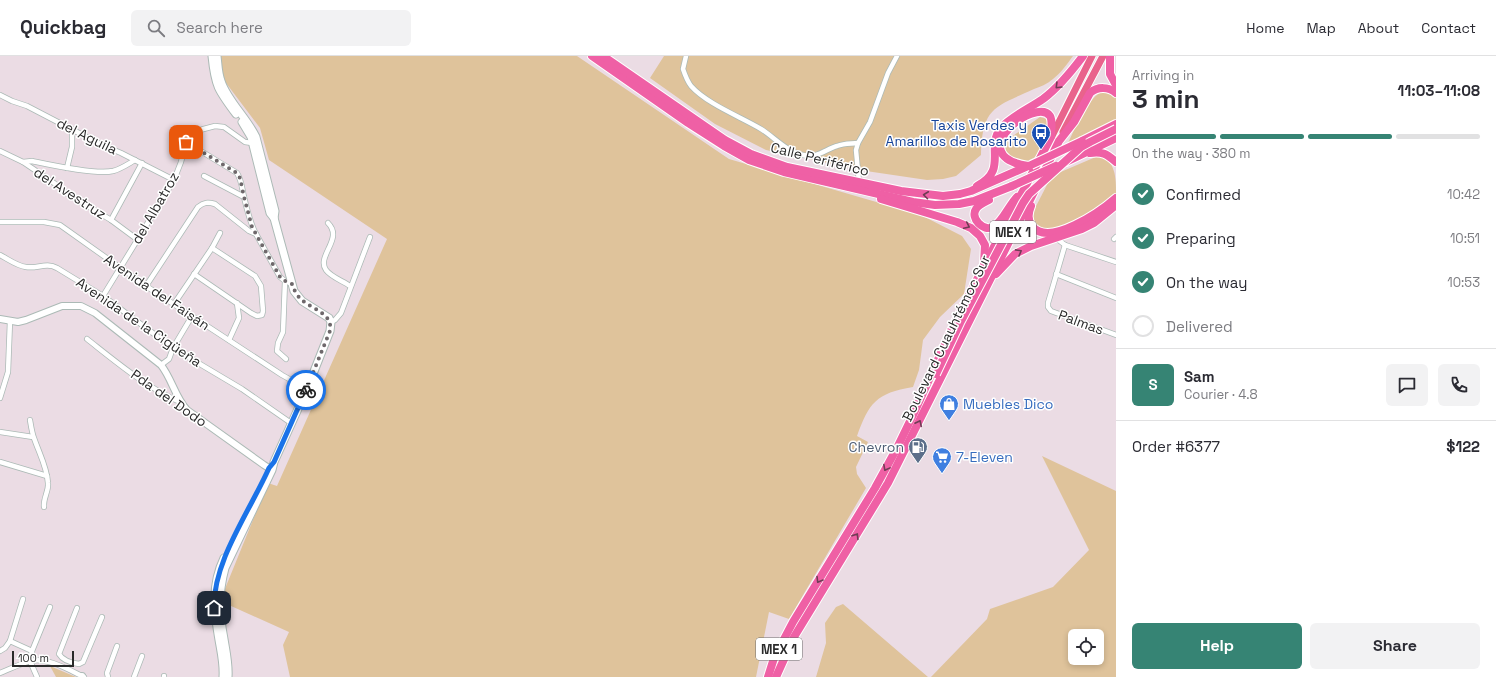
<!DOCTYPE html>
<meta charset="utf-8">
<style>
body{margin:0;font-family:"Space Grotesk",sans-serif;background:#f2f2f3;color:#2b2b33;height:100vh;display:flex;flex-direction:column;font-size:15px;white-space:nowrap}
*{box-sizing:border-box;margin:0}
p{font-size:13px;color:#7c7c81}
.icon{flex:none;width:22px;height:22px;fill:none;stroke:currentColor;stroke-width:2;stroke-linecap:round;stroke-linejoin:round}
.map{position:relative;flex:1;overflow:hidden}
.side{display:flex;flex-direction:column;background:#fff;width:380px}
.side>*{flex:none}
.controls{position:absolute;left:1068px;top:573px;display:grid;gap:8px}
.controls a{display:grid;place-items:center;width:36px;height:36px;border-radius:6px;background:#fff;box-shadow:0 2px 6px #0003;font-size:20px}
.scale{position:absolute;left:12px;bottom:10px;width:62px;box-sizing:border-box;padding-left:4px;border:2px solid #2a2a2a;border-top:0;font-size:11px;line-height:14px;white-space:nowrap;color:#2a2a2a;-webkit-text-stroke:3px #fff;paint-order:stroke}
.pin{position:absolute;display:grid;place-items:center;width:34px;height:34px;color:#fff;margin:-17px;border-radius:8px;box-shadow:0 2px 6px #0006}
.courier{position:absolute;display:grid;place-items:center;width:40px;height:40px;margin:-20px;border:3px solid #1a73e8;border-radius:50%;background:#fff;color:#222;box-shadow:0 1px 5px #0007}
.head em{font-style:normal;font-weight:800}
.head div{display:flex;flex-direction:column-reverse}
.head{display:flex;align-items:center;justify-content:space-between;height:68px;padding:0 16px}
h1{font-size:26px;font-weight:800;line-height:30px}
.bar{display:grid;grid-template-columns:repeat(4,1fr);gap:6px 4px;align-content:center;height:48px;padding:0 16px}
.bar i{height:5px;border-radius:3px;background:#e1e1e2}
.bar .active{background:#368474}
.bar p{grid-column:span 4}
.line{display:flex;align-items:center;gap:10px;padding:0 16px;border-top:1px solid #e1e1e2}
.line div{flex:1}
.round{display:grid;place-items:center;flex:none;width:42px;height:42px;border-radius:6px;background:#f2f2f3}
ol{padding:0 16px;list-style:none}
li{display:flex;align-items:center;gap:12px;height:44px}
li p{margin-inline-start:auto}
li .icon{padding:4px;border-radius:50%;background:#368474;color:#fff;stroke-width:4}
li:last-child{color:#7c7c81}
li i{width:22px;height:22px;border:2px solid #e1e1e2;border-radius:50%}
.primary-button{display:flex;gap:8px;margin-top:auto;padding:8px 16px}
.primary-button a{flex:1;height:46px;border-radius:6px;background:#368474;color:#fff;font-size:16px;font-weight:800;line-height:46px;text-align:center}
.primary-button a+a{background:#f2f2f3;color:#2b2b33}
header{display:flex;align-items:center;gap:24px;box-sizing:border-box;height:56px;padding:0 20px;background:#fff;border-bottom:1px solid #e1e1e2}
header strong{font-size:19px}
nav{display:flex;gap:22px;margin-inline-start:auto;font-size:14px}
.search{width:280px;height:36px;background:#f2f2f3;display:flex;align-items:center;gap:10px;box-sizing:border-box;padding:0 14px;border-radius:6px;color:#7c7c81;font-size:15px}
main{display:flex;flex:1;min-height:0}
.map>svg:first-child{display:block}
.green{fill:#dfc39b;fill-rule:evenodd}
.lines{fill:none;stroke-linecap:round;stroke-linejoin:round}
.minor-casing{stroke:#acbab6;stroke-width:6}
.tertiary-casing{stroke:#acbab6;stroke-width:8}
.secondary-casing{stroke:#acbab6;stroke-width:9}
.primary-casing{stroke:#fff;stroke-width:9}
.trunk-casing{stroke:#fff;stroke-width:10}
.minor{stroke:#fff;stroke-width:4.5}
.tertiary{stroke:#fff;stroke-width:6}
.secondary{stroke:#fff;stroke-width:7}
.primary{stroke:#e9638c;stroke-width:7}
.trunk{stroke:#ef60a5;stroke-width:8}
.trunk-bridge-casing{stroke:#fff;stroke-width:10;stroke-linecap:butt}
.trunk-bridge{stroke:#ef60a5;stroke-width:8}
.oneway{stroke:#6f3d55}
.done{stroke:#6e686b;stroke-width:4;stroke-dasharray:0 7.2}
.route{stroke:#1a73e8;stroke-width:5}
.labels{text-anchor:middle;stroke-width:3;stroke-linejoin:round;paint-order:stroke}
.shield{fill:#fff;stroke:#6a6a6a;stroke-width:1}
.shield-label{font-size:13px;font-weight:bold;fill:#2a2a2a}
.transit-label{font-size:14px;fill:#164399;stroke:#fff;text-anchor:end}
.street-label{font-size:14px;fill:#2a2a2a;stroke:#fff}
.shop-label{font-size:14px;fill:#366cbe;stroke:#fff;text-anchor:start}
.service-label{font-size:14px;fill:#4e5e75;stroke:#fff;text-anchor:end}
</style>
<header>
<strong>Quickbag</strong>
<div class="search"><svg class="icon" aria-label="search" viewBox="0 0 24 24"><circle cx="10" cy="10" r="6"/><path d="M15 15l6 6"/></svg>Search here</div>
<nav><a>Home</a><a>Map</a><a>About</a><a>Contact</a></nav>
</header>
<main>
<div class="map">
<svg width="1116" height="621" viewBox="0 0 1116 621">
<rect width="100%" height="100%" fill="#ebdce4"/>
<g class="green">
<path d="M221 0H577L729 103 921 159 962 180 971 193 964 238 940 261 923 284 919 314 913 331C876 337 869 347 857 380L868 386 856 411 857 418 866 432 789 563 769 556 756 621H290L283 589 289 576 220 545 268 427 277 430 387 183 269 104 260 72 223 23Z"/>
<path d="M664 0H1073C1067 8 1061 17 1053 23 1047 28 1040 31 1034 33 995 51 982 51 981 99L956 120 943 123 927 124 866 115 766 94 715 68 650 22Z"/>
<path d="M1104 35 1110 36 1116 42V63L1107 71 1068 87C1075 73 1089 39 1104 35Z"/>
<path d="M1040 61 1047 63 1050 74 1038 100 1027 105 1014 104 1006 95 1005 88 1007 84Z"/>
<path d="M1098 100C1116 104 1116 122 1116 139L1098 154 1053 175 1039 173 1032 166 1033 156 1051 121 1056 118Z"/>
<path d="M1042 400 1116 435V621H931L987 563 990 553 1053 531 1089 494ZM1075 580H1097V602H1075Z"/>
<path d="M843 548 928 621H816L826 587 825 567 836 551Z"/>
<path d="M50 610 76 621H56Z"/>
</g>
<g class="lines">
<g class="minor-casing">
<g id="minor">
<path d="M686 0 683 13C685 19 688 26 691 30 707 48 741 61 761 73 774 81 787 96 803 99 816 103 826 93 837 90 845 87 851 88 858 87"/>
<path d="M0 39 12 45 27 50 100 88 121 97 174 124"/>
<path d="M186 86 237 117C242 125 242 133 244 141 247 154 250 167 256 178L280 221 285 225 292 228"/>
<path d="M0 95 23 106 54 127 66 137 111 164 138 184"/>
<path d="M23 106 32 105C51 109 95 119 113 115 121 113 128 108 135 104"/>
<path d="M67 112 72 91V73"/>
<path d="M204 120 244 141"/>
<path d="M859 126 856 94 858 87 870 66 888 17 897 0"/>
<path d="M111 164 142 107"/>
<path d="M0 166H44L60 169 146 230 282 319 307 333"/>
<path d="M328 167C344 183 316 200 326 214 331 221 343 225 350 230"/>
<path d="M1056 182 1065 189 1116 206"/>
<path d="M1114 183 1116 181"/>
<path d="M1065 189 1048 247V251L1051 255 1116 279"/>
<path d="M0 199C8 203 17 210 26 211 37 213 46 206 57 212L103 240 173 292 242 333 291 367"/>
<path d="M194 218 251 257 257 260 262 259 263 255 261 230 255 220 212 192"/>
<path d="M1056 218 1116 242"/>
<path d="M285 225 283 276 278 287 277 295 286 303"/>
<path d="M146 230 198 151C204 146 208 146 215 148L249 175 256 178"/>
<path d="M103 240 174 124 181 106 186 86 190 80 196 75 215 70 224 71 245 86 252 87"/>
<path d="M174 248 212 192 220 177"/>
<path d="M331 266 335 264 341 257 370 181"/>
<path d="M87 283C115 305 147 332 180 346"/>
<path d="M229 284 239 262 237 247"/>
<path d="M161 309 169 303 173 292 192 260"/>
<path d="M0 342 8 316 10 265"/>
<path d="M30 364C31 370 32 377 34 382 39 397 47 411 48 427 49 435 43 442 44 451"/>
<path d="M0 376 33 381"/>
<path d="M0 406 47 420"/>
<path d="M77 552 59 598C63 605 72 607 79 608L83 606 102 561"/>
<path d="M10 585 32 595"/>
<path d="M0 595 5 592 10 585 23 543"/>
<path d="M0 617C10 613 20 608 30 605 48 601 69 614 84 621"/>
<path d="M37 621 30 605 32 595 50 551"/>
<path d="M108 621 107 617 117 590"/>
<path d="M134 621 142 600"/>
<path d="M164 621V620"/>
</g>
</g>
<g class="tertiary-casing">
<g id="tertiary">
<path d="M0 263 18 266 26 264 62 250H81L95 257 161 309C172 323 175 341 187 354L264 409 272 414"/>
<path d="M82 621V620"/>
</g>
</g>
<g class="secondary-casing">
<g id="secondary">
<path d="M212 0C215 30 218 34 236 58"/>
<path d="M217 0C218 8 218 17 221 25 227 44 247 62 256 81L275 155 274 162 294 235 302 245 329 262 331 266 330 275 307 333 274 406 272 414 225 512C218 538 219 557 224 583 226 596 229 608 228 621"/>
<path d="M242 66 251 81 270 157 274 162"/>
<path d="M223 621C224 608 221 596 219 584 214 556 211 529 224 502"/>
</g>
</g>
<g class="primary-casing">
<g id="primary">
<path d="M1063 76 1103 0"/>
<path d="M1052 80 1092 0"/>
</g>
</g>
<g class="trunk-casing">
<g id="trunk">
<path d="M592 0 688 67 724 90 749 104 784 116 913 146 935 149 959 148 974 145 1012 130"/>
<path d="M603 0 725 84 751 98 787 111 901 135 943 140 960 138 971 135 1028 110"/>
<path d="M1110 0V18L1116 29"/>
<path d="M1082 85 1116 68"/>
<path d="M1090 97C1102 95 1107 98 1116 106"/>
<path d="M1066 106 1116 82"/>
<path d="M1043 118 1059 85 1074 66 1090 37C1098 30 1109 31 1116 37"/>
<path d="M977 130C1008 114 986 93 1000 73 1010 61 1030 52 1043 43 1059 31 1071 16 1083 0"/>
<path d="M881 143 957 166 971 172 980 180 985 189 984 208"/>
<path d="M989 144C985 146 978 149 976 153 970 162 983 176 993 171 1002 167 1009 149 1017 141"/>
<path d="M1031 150C1028 157 1027 164 1032 170 1049 192 1101 155 1116 142"/>
<path d="M996 218 1015 198 1031 190 1082 173 1094 167 1116 149"/>
<path d="M768 621 774 602 793 566 875 432 897 392 913 359 955 266 1051 81C1051 75 1053 65 1050 60 1036 40 960 99 1028 110"/>
<path d="M776 621 794 581 888 427 1035 134"/>
</g>
</g>
<use href="#minor" class="minor"/>
<use href="#tertiary" class="tertiary"/>
<use href="#secondary" class="secondary"/>
<use href="#primary" class="primary"/>
<use href="#trunk" class="trunk"/>
<g class="trunk-bridge-casing">
<g id="trunk-bridge">
<path d="M1031 109 1082 85"/>
<path d="M1012 130 1056 110"/>
<path d="M936 318 960 267 1023 147 1029 138 1081 91 1090 86 1116 73"/>
</g>
</g>
<use href="#trunk-bridge" class="trunk-bridge"/>
</g>
<defs><path id="oneway-chevron" d="M-2-3.5L2.5 0L-2 3.5" fill="none" stroke-width="1.6" stroke-linecap="round" stroke-linejoin="round"/></defs>
<g class="oneway">
<use href="#oneway-chevron" transform="translate(1058 30) rotate(135)"/>
<use href="#oneway-chevron" transform="translate(926 139) rotate(-173)"/>
<use href="#oneway-chevron" transform="translate(967 170) rotate(25)"/>
<use href="#oneway-chevron" transform="translate(1019 196) rotate(-29)"/>
<use href="#oneway-chevron" transform="translate(919 367) rotate(-63)"/>
<use href="#oneway-chevron" transform="translate(886 412) rotate(118)"/>
<use href="#oneway-chevron" transform="translate(856 480) rotate(-58)"/>
<use href="#oneway-chevron" transform="translate(819 524) rotate(121)"/>
</g>
<g class="lines">
<path class="done" d="M186 86 237 117 240 122 244 141 252 171 280 221 285 225 292 228C294 234 297 240 302 244 313 254 333 257 330 275L306 334"/>
<path class="route" d="M214 552C213 505 250 455 269 412L274 406 306 334"/>
</g>
<defs>
<g id="bus-pin" transform="scale(1)"><path d="M0 17L-7.5 6A9.5 9.5 0 1 1 7.5 6Z" fill="#1a4fb4" stroke="#fff"/><path d="M-5-6H5V4H4V6H2V4H-2V6H-4V4H-5ZM-3.5-4V0h7V-4ZM-3.5 1.2v1.5H-2V1.2ZM2 1.2v1.5H3.5V1.2Z" fill="#fff"/></g>
<g id="shop-pin" transform="scale(1)"><path d="M0 17L-7.5 6A9.5 9.5 0 1 1 7.5 6Z" fill="#3f7fe0" stroke="#fff"/><path d="M-5-2.5h2.3a2.7 3.5 0 0 1 5.4 0H5L5.5 6h-11ZM-1.5-2.5h3a1.5 2.3 0 0 0-3 0Z" fill="#fff"/></g>
<g id="fuel-pin" transform="scale(1)"><path d="M0 17L-7.5 6A9.5 9.5 0 1 1 7.5 6Z" fill="#5c6f8a" stroke="#fff"/><path d="M-5.5-6h7V0h2V4h1.3V-2.5L3-4.5l.8-.8L6-3V5H2.5V1h-1V6h-7ZM-4.2-4.7v3.2H.2V-4.7Z" fill="#fff"/></g>
<g id="supermarket-pin" transform="scale(1)"><path d="M0 17L-7.5 6A9.5 9.5 0 1 1 7.5 6Z" fill="#3f7fe0" stroke="#fff"/><path d="M-6-5.5h2.5l.6 2H6L4.5 2H-2.5L-4.4-4H-6ZM-1.5 3.2a1.3 1.3 0 1 0 .1 0ZM3 3.2a1.3 1.3 0 1 0 .1 0Z" fill="#fff"/></g>
</defs>
<g fill-rule="evenodd">
<use href="#bus-pin" x="1041" y="77"/>
<use href="#shop-pin" x="949" y="348"/>
<use href="#fuel-pin" x="918" y="391"/>
<use href="#supermarket-pin" x="942" y="401"/>
</g>
<g class="labels">
<g class="shield">
<rect x="990" y="165" width="46" height="22" rx="3"/>
<rect x="756" y="582" width="46" height="22" rx="3"/>
</g>
<g class="shield-label">
<text x="1013" y="181">MEX 1</text>
<text x="779" y="598">MEX 1</text>
</g>
<g class="transit-label">
<text x="1027" y="74">Taxis Verdes y<tspan x="1027" dy="16">Amarillos de Rosarito</tspan></text>
</g>
<g class="street-label">
<text transform="translate(87 80) rotate(26)" y="5">del Aguila</text>
<text transform="translate(820 103) rotate(14)" y="5">Calle Periférico</text>
<text transform="translate(70 137) rotate(33)" y="5">del Avestruz</text>
<text transform="translate(155 152) rotate(-60)" y="5">del Albatroz</text>
<text transform="translate(157 236) rotate(34)" y="5">Avenida del Faisán</text>
<text transform="translate(139 266) rotate(34)" y="5">Avenida de la Cigüeña</text>
<text transform="translate(1081 266) rotate(20)" y="5">Palmas</text>
<text transform="translate(946 282) rotate(-64)" y="5">Boulevard Cuauhtémoc Sur</text>
<text transform="translate(169 342) rotate(35)" y="5">Pda del Dodo</text>
</g>
<g class="shop-label">
<text x="963" y="353">Muebles Dico</text>
<text x="956" y="406">7-Eleven</text>
</g>
<g class="service-label">
<text x="904" y="396">Chevron</text>
</g>
</g>
</svg>
<div class="controls">
<a><svg class="icon" aria-label="locate" viewBox="0 0 24 24"><circle cx="12" cy="12" r="6"/><path d="M12 2v4M12 18v4M2 12h4M18 12h4"/></svg></a>
</div>
<div class="scale">100 m</div>
<div class="pin" style="left:186px;top:86px;background:#ea580c"><svg class="icon" aria-label="bag" viewBox="0 0 24 24"><path d="M5 8h14l-1 12H6zM9 8a3 3 0 0 1 6 0"/></svg></div>
<div class="pin" style="left:214px;top:552px;background:#1f2937"><svg class="icon" aria-label="home" viewBox="0 0 24 24"><path d="M3 11l9-7 9 7M6 9v11h12V9"/></svg></div>
<div class="courier" style="left:306px;top:334px"><svg class="icon" aria-label="bike" viewBox="0 0 24 24"><circle cx="6" cy="16" r="4"/><circle cx="18" cy="16" r="4"/><path d="M6 16l4-8h5l3 8M10 8l3 8H6M13 5h3"/></svg></div>
</div>
<section class="side">
<div class="head"><div><h1>3 min</h1><p>Arriving in</p></div><em>11:03–11:08</em></div>
<div class="bar"><i class="active"></i><i class="active"></i><i class="active"></i><i></i><p>On the way · 380 m</p></div>
<ol>
<li><svg class="icon" aria-label="check" viewBox="0 0 24 24"><path d="M5 12l5 5 9-10"/></svg>Confirmed<p>10:42</p></li>
<li><svg class="icon" aria-label="check" viewBox="0 0 24 24"><path d="M5 12l5 5 9-10"/></svg>Preparing<p>10:51</p></li>
<li><svg class="icon" aria-label="check" viewBox="0 0 24 24"><path d="M5 12l5 5 9-10"/></svg>On the way<p>10:53</p></li>
<li><i></i>Delivered</li>
</ol>
<div class="line" style="height:72px"><b class="round" style="background:#368474;color:#fff">S</b><div><b>Sam</b><p>Courier · 4.8</p></div><a class="round"><svg class="icon" aria-label="chat" viewBox="0 0 24 24"><path d="M4 5h16v11H9l-5 4z"/></svg></a><a class="round"><svg class="icon" aria-label="phone" viewBox="0 0 24 24"><path d="M5 4h4l2 5-3 2q2 4 5 5l2-3 5 2v4C11 20 4 13 5 4z"/></svg></a></div>
<div class="line" style="height:52px"><div>Order #6377</div><b>$122</b></div>
<div class="primary-button"><a>Help</a><a>Share</a></div>
</section>
</main>
